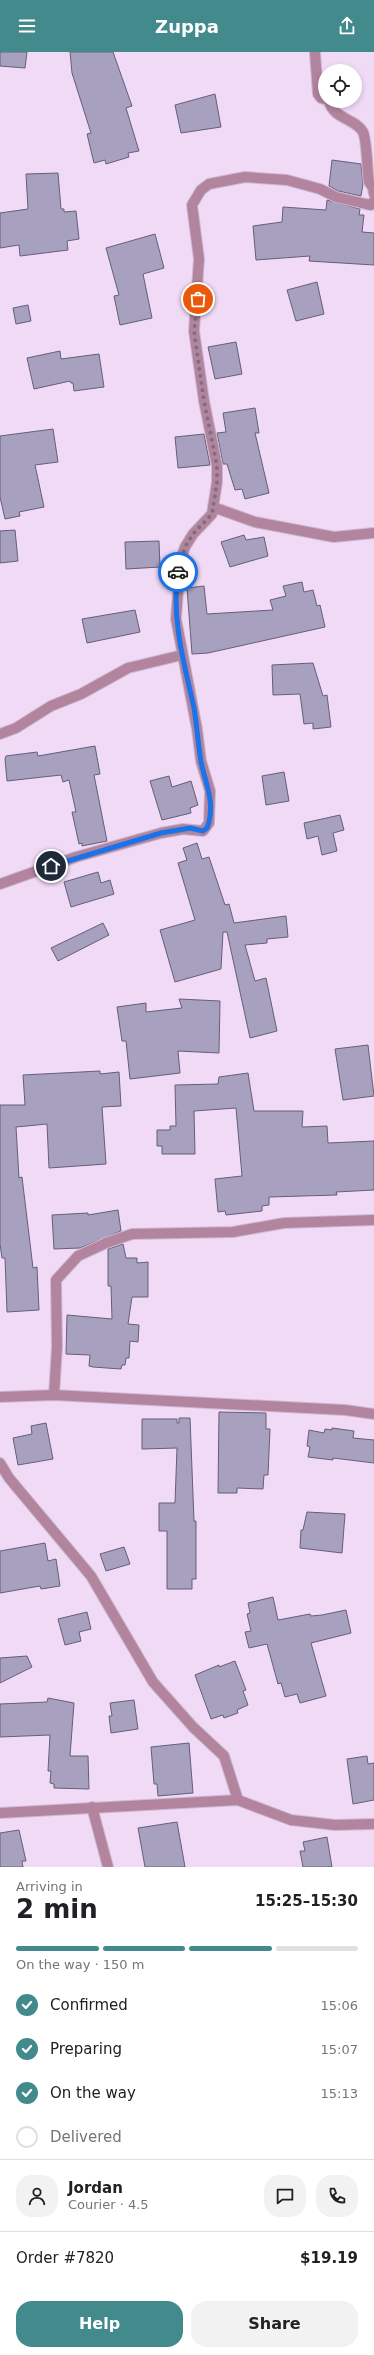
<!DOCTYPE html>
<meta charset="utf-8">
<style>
body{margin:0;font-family:"DejaVu Sans",sans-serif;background:#f2f2f2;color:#202124;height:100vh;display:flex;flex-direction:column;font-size:15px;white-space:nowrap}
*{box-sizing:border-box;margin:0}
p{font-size:13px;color:#757577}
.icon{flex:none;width:22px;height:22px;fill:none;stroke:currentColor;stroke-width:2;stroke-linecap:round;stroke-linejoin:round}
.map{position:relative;height:1815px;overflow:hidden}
.drawer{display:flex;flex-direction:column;background:#fff;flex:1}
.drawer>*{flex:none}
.tools{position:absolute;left:318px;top:12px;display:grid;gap:8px}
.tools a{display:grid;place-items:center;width:44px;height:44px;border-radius:50%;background:#fff;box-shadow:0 2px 6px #0003;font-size:20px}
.pin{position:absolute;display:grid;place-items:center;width:34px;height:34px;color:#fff;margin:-17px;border:2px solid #fff;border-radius:50%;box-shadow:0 1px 4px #0007}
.courier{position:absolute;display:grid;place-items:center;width:40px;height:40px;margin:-20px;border:3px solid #1a73e8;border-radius:50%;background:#fff;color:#222;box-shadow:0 1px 5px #0007}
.head em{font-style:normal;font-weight:700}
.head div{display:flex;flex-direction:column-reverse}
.head{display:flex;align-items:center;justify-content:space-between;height:68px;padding:0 16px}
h1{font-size:26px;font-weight:700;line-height:30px}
.bar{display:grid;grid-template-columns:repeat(4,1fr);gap:6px 4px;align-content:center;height:48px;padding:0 16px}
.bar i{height:5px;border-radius:3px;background:#e0e0e0}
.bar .active{background:#428a8c}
.bar p{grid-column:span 4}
.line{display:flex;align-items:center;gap:10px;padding:0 16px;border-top:1px solid #e0e0e0}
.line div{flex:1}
.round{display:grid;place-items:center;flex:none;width:42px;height:42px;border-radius:16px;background:#f2f2f2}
ol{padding:0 16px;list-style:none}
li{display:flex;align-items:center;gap:12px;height:44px}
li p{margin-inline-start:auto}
li .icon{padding:4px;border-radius:50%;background:#428a8c;color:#fff;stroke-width:4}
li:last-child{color:#757577}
li i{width:22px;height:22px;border:2px solid #e0e0e0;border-radius:50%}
.cta{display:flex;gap:8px;margin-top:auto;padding:8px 16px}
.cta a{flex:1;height:46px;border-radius:16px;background:#428a8c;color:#fff;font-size:16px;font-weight:700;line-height:46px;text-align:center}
.cta a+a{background:#f2f2f2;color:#202124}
header{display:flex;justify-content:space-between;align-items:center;height:52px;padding:0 16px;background:#428a8c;color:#fff;font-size:18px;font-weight:700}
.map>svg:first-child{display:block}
.building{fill:#a7a0be;stroke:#655e7a}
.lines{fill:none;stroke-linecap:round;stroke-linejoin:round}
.minor-casing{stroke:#cdb9d2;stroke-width:12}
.minor{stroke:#b3849e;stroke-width:10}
.done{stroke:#7d6f80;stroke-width:4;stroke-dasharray:0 7.2}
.route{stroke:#1a73e8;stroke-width:5}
</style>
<header><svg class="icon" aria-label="menu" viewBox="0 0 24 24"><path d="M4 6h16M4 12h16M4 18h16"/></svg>Zuppa<svg class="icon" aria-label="share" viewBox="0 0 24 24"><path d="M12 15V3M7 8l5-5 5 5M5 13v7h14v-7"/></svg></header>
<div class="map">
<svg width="374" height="1815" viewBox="0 0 374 1815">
<rect width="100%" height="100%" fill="#f1daf6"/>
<g class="building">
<path d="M0 0H27L25 16 0 14Z"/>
<path d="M70 0H113L132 54 126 56 139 99 128 101 129 105 106 112 105 108 94 111 87 82 91 81 72 21Z"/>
<path d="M215 42 221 75 181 81 175 53Z"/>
<path d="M332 108 361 112 363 132 361 144 338 139 329 134Z"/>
<path d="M58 121 61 157H64V160L76 159 79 187 67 189 68 198 20 204 19 193 0 196V161L28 157 26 122Z"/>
<path d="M327 148 360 157 359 163H364L362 180 374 181V213L309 209 310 204 256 208 253 174 282 170 283 155 326 158Z"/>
<path d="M155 182 164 216 143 222 152 266 120 273 114 244 119 243 106 196Z"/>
<path d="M317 230 324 262 296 269 287 238Z"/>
<path d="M28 253 31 269 16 272 13 256Z"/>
<path d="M236 290 242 322 215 327 208 295Z"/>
<path d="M60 299 61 307 99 302 104 335 74 339 73 331H71L70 329 34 337 27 306Z"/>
<path d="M255 356 259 381H255L269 441 245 447 242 437 235 438 227 412H223L217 381 226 380 223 361Z"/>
<path d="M53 377 58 410 35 413 44 455 19 460 20 464 5 467 0 445V384Z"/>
<path d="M204 382 210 413 178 416 175 385Z"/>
<path d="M15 478 18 509 0 511V479Z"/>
<path d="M244 483 246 488 264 485 268 504 230 515 221 490Z"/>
<path d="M159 489 160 515 126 517 125 490Z"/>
<path d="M302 530 304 540 313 538 317 554 320 553 325 575 208 601 192 602 187 536 204 534 207 562 273 558 270 548 286 544 283 534Z"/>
<path d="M135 558 140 580 87 591 82 567Z"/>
<path d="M313 611 323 644 327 643 331 675 313 677V671L304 672 300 642 273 643 272 613Z"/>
<path d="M95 694 100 722 94 723 107 789 82 794V791L79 792 72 760H76L69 728 63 730 61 723 7 729 5 707 6 704 37 700 38 704Z"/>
<path d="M284 720 289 749 266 753 262 724Z"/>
<path d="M169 724 172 735 191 729 198 753 190 756 191 761 162 768 150 729Z"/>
<path d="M340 763 344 778 333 781 337 799 322 803 318 784 307 787 304 771Z"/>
<path d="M197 791 202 807 209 805 225 853 229 852 234 871 286 864 288 885 267 887V891L245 893 255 929 266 926 277 979 250 986 227 880H223L221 917 175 930 160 878 195 868 178 811 187 808 183 796Z"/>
<path d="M98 820 101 831 110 828 114 842 71 855 64 830Z"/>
<path d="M103 871 109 883 58 909 51 896Z"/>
<path d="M179 947 220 949 219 1001 178 999 180 1021 130 1027 126 989H122L117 955 146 951V960L182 956Z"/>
<path d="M368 993 374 1044 343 1048 335 997Z"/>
<path d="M100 1019V1022L119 1020 121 1054 102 1055 106 1112 49 1116 47 1072 16 1075 19 1126 22 1125 33 1216 37 1215 39 1258 7 1260 5 1206H2L0 1192V1053H25L23 1023Z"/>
<path d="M248 1021 254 1059H303L302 1075 327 1074 328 1091 374 1089V1138L336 1140 337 1143 269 1145V1153L262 1154V1159L226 1163 225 1159 218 1160 215 1127 242 1124 236 1056 194 1059 195 1102H162V1094H157V1078H170V1074H176L175 1033 218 1032 219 1025Z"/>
<path d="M118 1158 121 1179 80 1196 54 1197 52 1163 88 1161V1163Z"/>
<path d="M123 1192 126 1206H137V1211L148 1210V1245H132L128 1272 139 1273 138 1290 130 1289 129 1306H126L125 1313H122L121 1317 93 1315 89 1314 90 1303 66 1302 67 1263 112 1267 111 1234H108V1197Z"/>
<path d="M219 1360 266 1361V1377H270L268 1423H264L263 1437 237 1436V1441H218Z"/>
<path d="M179 1366H190L194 1469H196V1527H192V1537H167V1479H159V1451H175L177 1396 142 1397V1367H177V1371H179Z"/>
<path d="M46 1371 53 1407 18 1413 13 1386 32 1382 31 1374Z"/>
<path d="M332 1376 354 1379 353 1386 374 1388V1411L333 1406V1408L308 1405 310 1395 307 1394 309 1378 324 1381 325 1377 332 1378Z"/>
<path d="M307 1460 345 1462 342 1501 300 1496 301 1478H303Z"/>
<path d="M45 1491 48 1509 56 1507 60 1534 41 1537 40 1534 0 1541V1499Z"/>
<path d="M124 1495 130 1512 106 1519 100 1502Z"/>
<path d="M273 1545 278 1568 310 1562 311 1564 322 1563 346 1558 351 1581 311 1591 326 1644 300 1651 297 1642 285 1645 281 1631 278 1632 267 1592 249 1596 245 1580 251 1579 247 1562 250 1561 248 1551Z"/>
<path d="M87 1560 91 1577 79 1580 81 1589 65 1593 58 1567Z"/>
<path d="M27 1604 32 1615 0 1631V1606Z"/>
<path d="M235 1609 246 1638 243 1639 248 1653 237 1658 238 1661 224 1666 223 1663 211 1667 195 1623 219 1613V1615Z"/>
<path d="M48 1646 74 1651 70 1704H88L89 1737 54 1736V1732L50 1731 51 1719H48L50 1683 0 1685V1652L47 1650Z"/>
<path d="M134 1648 138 1677 111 1681 109 1664H112L110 1651Z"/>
<path d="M189 1691 193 1741 158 1744 157 1732H154L151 1695Z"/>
<path d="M367 1704 368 1712 374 1711V1748L353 1752 347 1707Z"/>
<path d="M177 1770 185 1815H145L138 1776Z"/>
<path d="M19 1778 26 1809H22L23 1815H0V1781Z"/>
<path d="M327 1785 332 1815H303L300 1799H305L303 1790Z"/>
</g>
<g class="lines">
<g class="minor-casing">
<g id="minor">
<path d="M315 1 318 42 321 46 325 47"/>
<path d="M329 49C333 67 355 66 363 80 367 88 367 118 369 130L373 136 374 142"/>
<path d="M213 455 255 470 334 485 374 481"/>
<path d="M0 682 16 676 51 654 81 642 128 616 182 603"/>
<path d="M0 832 76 805 161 781 183 777 203 779 209 771 210 739 201 709 197 677 176 567 180 510 185 495 193 482 212 462 217 430V414L204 349 194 279 199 207 192 153 201 138 209 132 245 125 287 128 320 137 336 145 366 152 371 153 374 149"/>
<path d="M54 1343 57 1295 56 1228 78 1204 106 1191 132 1182 233 1180 284 1171 374 1168"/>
<path d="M0 1345 54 1343 345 1358 374 1362"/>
<path d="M0 1411 9 1426 91 1524 153 1630 193 1675 224 1704 238 1748"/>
<path d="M92 1755 108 1815"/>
<path d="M0 1761 238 1748 291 1768 335 1773 374 1772"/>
</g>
</g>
<use href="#minor" class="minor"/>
</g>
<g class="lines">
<path class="done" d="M178 520 185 495 193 482 212 462 217 430V414L204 349 194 279 198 247"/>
<path class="route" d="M51 814 161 781 190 776 203 779 207 776C216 752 206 733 201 710 198 692 197 674 194 656 184 611 171 566 178 520"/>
</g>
</svg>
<div class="tools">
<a><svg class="icon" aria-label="locate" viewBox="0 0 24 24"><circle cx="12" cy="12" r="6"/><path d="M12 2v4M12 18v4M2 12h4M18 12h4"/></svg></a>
</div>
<div class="pin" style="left:198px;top:247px;background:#ea580c"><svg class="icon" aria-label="bag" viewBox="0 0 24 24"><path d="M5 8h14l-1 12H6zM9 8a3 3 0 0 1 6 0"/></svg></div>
<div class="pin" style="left:51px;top:814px;background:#1f2937"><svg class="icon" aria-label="home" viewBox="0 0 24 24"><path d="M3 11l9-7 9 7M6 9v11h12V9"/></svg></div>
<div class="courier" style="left:178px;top:520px"><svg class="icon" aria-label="car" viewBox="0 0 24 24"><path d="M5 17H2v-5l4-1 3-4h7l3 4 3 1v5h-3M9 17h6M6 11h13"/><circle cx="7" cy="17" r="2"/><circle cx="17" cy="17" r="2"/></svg></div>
</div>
<section class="drawer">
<div class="head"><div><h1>2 min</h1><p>Arriving in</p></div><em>15:25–15:30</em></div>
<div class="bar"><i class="active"></i><i class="active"></i><i class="active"></i><i></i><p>On the way · 150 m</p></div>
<ol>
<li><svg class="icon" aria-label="check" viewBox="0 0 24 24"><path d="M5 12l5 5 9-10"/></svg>Confirmed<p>15:06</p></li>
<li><svg class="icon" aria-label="check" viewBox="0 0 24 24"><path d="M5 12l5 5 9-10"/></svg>Preparing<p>15:07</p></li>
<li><svg class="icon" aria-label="check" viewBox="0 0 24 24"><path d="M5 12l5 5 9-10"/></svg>On the way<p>15:13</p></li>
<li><i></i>Delivered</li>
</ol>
<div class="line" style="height:72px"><a class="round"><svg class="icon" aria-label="person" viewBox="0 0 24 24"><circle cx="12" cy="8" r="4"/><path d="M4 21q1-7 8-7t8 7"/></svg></a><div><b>Jordan</b><p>Courier · 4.5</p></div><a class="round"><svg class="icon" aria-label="chat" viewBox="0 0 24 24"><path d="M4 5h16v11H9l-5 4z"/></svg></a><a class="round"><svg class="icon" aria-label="phone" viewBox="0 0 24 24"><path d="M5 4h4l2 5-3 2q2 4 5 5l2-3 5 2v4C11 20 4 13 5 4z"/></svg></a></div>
<div class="line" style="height:52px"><div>Order #7820</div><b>$19.19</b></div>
<div class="cta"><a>Help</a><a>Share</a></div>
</section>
